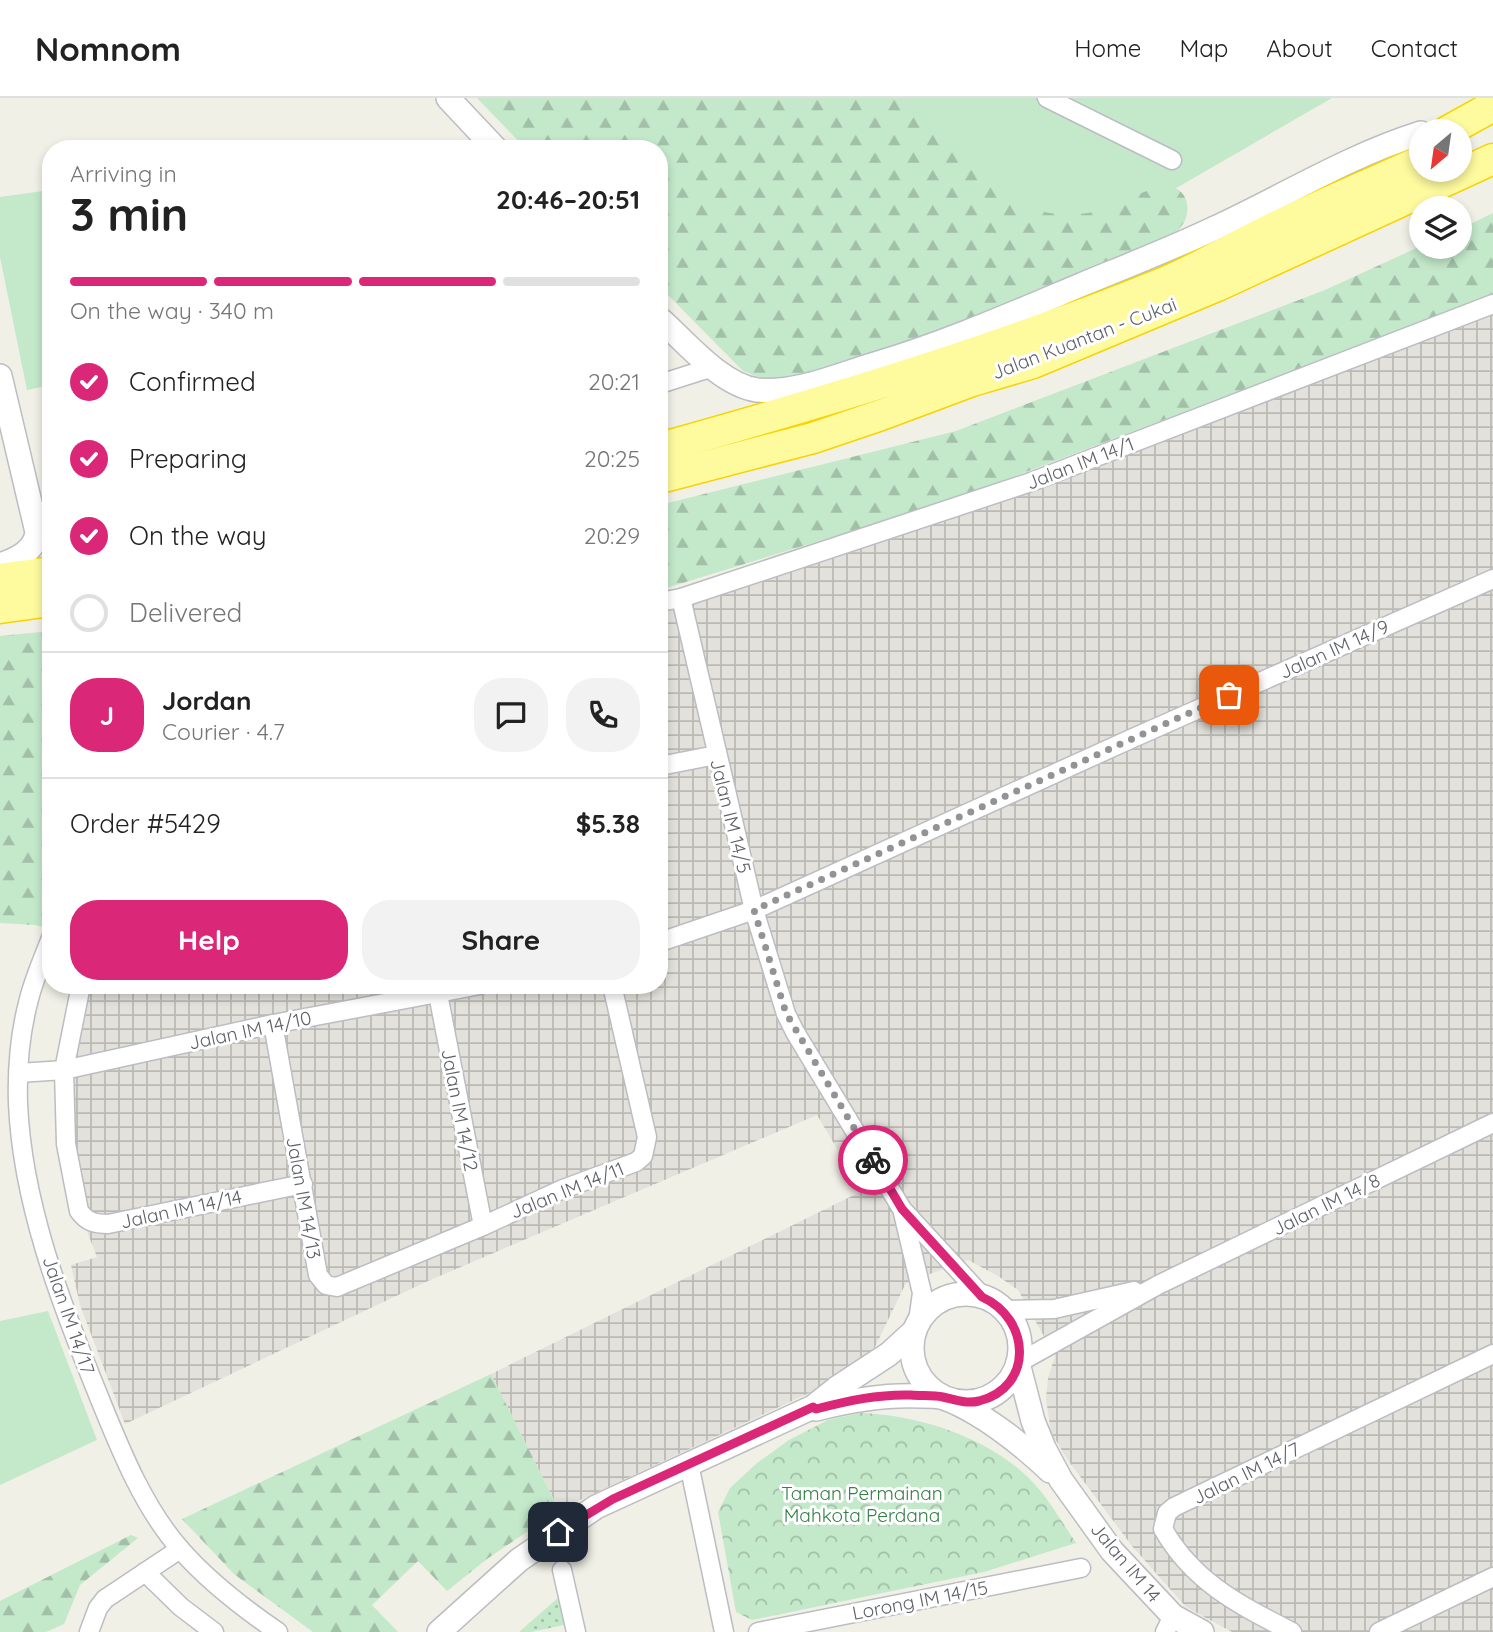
<!DOCTYPE html>
<meta charset="utf-8">
<style>
body{margin:0;font-family:Quicksand,sans-serif;background:#f2f2f2;color:#222;height:100vh;display:flex;flex-direction:column;font-size:26px;white-space:nowrap}
*{box-sizing:border-box;margin:0}
p{font-size:23px;color:#767676}
.icon{flex:none;width:38px;height:38px;fill:none;stroke:currentColor;stroke-width:2;stroke-linecap:round;stroke-linejoin:round}
.map{position:relative;flex:1;overflow:hidden}
.panel{position:absolute;left:42px;top:42px;width:626px;height:854px;display:flex;flex-direction:column;background:#fff;border-radius:28px;box-shadow:0 4px 10px #0003}
.panel>*{flex:none}
.needle{width:46px;rotate:209deg}
.buttons{position:absolute;left:1409px;top:21px;display:grid;gap:14px}
.buttons a{display:grid;place-items:center;width:63px;height:63px;border-radius:50%;background:#fff;box-shadow:0 4px 10px #0003;font-size:35px}
.pin{position:absolute;display:grid;place-items:center;width:60px;height:60px;color:#fff;margin:-30px;border-radius:14px;box-shadow:0 4px 10px #0006}
.courier{position:absolute;display:grid;place-items:center;width:70px;height:70px;margin:-35px;border:5px solid #db2777;border-radius:50%;background:#fff;color:#222;box-shadow:0 2px 9px #0007}
.overview em{font-style:normal;font-weight:700}
.overview div{display:flex;flex-direction:column-reverse}
.overview{display:flex;align-items:center;justify-content:space-between;height:119px;padding:0 28px}
h1{font-size:46px;font-weight:700;line-height:52px}
.bar{display:grid;grid-template-columns:repeat(4,1fr);gap:10px 7px;align-content:center;height:84px;padding:0 28px}
.bar i{height:9px;border-radius:5px;background:#e0e0e0}
.bar .selected{background:#db2777}
.bar p{grid-column:span 4}
.line{display:flex;align-items:center;gap:18px;padding:0 28px;border-top:2px solid #e0e0e0}
.line div{flex:1}
.round{display:grid;place-items:center;flex:none;width:74px;height:74px;border-radius:28px;background:#f2f2f2}
ol{padding:0 28px;list-style:none}
li{display:flex;align-items:center;gap:21px;height:77px}
li p{margin-inline-start:auto}
li .icon{padding:7px;border-radius:50%;background:#db2777;color:#fff;stroke-width:4}
li:last-child{color:#767676}
li i{width:38px;height:38px;border:4px solid #e0e0e0;border-radius:50%}
.cta{display:flex;gap:14px;margin-top:auto;padding:14px 28px}
.cta a{flex:1;height:80px;border-radius:28px;background:#db2777;color:#fff;font-size:28px;font-weight:700;line-height:80px;text-align:center}
.cta a+a{background:#f2f2f2;color:#222}
header{display:flex;align-items:center;gap:42px;box-sizing:border-box;height:98px;padding:0 35px;background:#fff;border-bottom:2px solid #e0e0e0}
header strong{font-size:33px}
nav{display:flex;gap:38px;margin-inline-start:auto;font-size:24px}
.map>svg:first-child{display:block}
.industrial{fill:url(#industrial-grid)}
.grass{fill:#c3e8ca}
.forest{fill:url(#forest-firs)}
.park{fill:url(#park-crowns)}
.garden{fill:url(#garden-dots)}
.lines{fill:none;stroke-linecap:round;stroke-linejoin:round}
.minor-casing{stroke:#bbbdc2;stroke-width:21}
.tertiary-casing{stroke:#bbbdc2;stroke-width:26}
.trunk-casing{stroke:#f7d400;stroke-width:33}
.minor{stroke:#fff;stroke-width:18}
.tertiary{stroke:#fff;stroke-width:23}
.trunk{stroke:#fefa9e;stroke-width:30}
.done{stroke:#919394;stroke-width:7;stroke-dasharray:0 12.6}
.route{stroke:#db2777;stroke-width:9}
.labels{text-anchor:middle;stroke-width:6;stroke-linejoin:round;paint-order:stroke}
.street-label{font-size:19px;fill:#5e6167;stroke:#fff}
.park-label{font-size:19px;fill:#338144;stroke:#fff}
</style>
<header>
<strong>Nomnom</strong>
<nav><a>Home</a><a>Map</a><a>About</a><a>Contact</a></nav>
</header>
<div class="map">
<svg width="1493" height="1534" viewBox="0 0 1493 1534">
<defs>
<pattern id="industrial-grid" width="8" height="8" patternUnits="userSpaceOnUse" patternTransform="scale(1.75)"><rect width="8" height="8" fill="#e2e1db"/><path d="M0 4h8M4 0v8" fill="none" stroke="#babab5"/></pattern>
<pattern id="forest-firs" width="22" height="20" patternUnits="userSpaceOnUse" patternTransform="scale(1.75)"><rect width="22" height="20" fill="#c3e8ca"/><path d="M5 1l3.5 6h-7zM16 11l3.5 6h-7z" fill="#a2bfa8"/></pattern>
<pattern id="park-crowns" width="20" height="18" patternUnits="userSpaceOnUse" patternTransform="scale(1.75)"><rect width="20" height="18" fill="#c3e8ca"/><path d="M2 6a3 3 0 1 1 6 0M12 15a3 3 0 1 1 6 0" fill="none" stroke="#a2bfa8"/></pattern>
<pattern id="garden-dots" width="8" height="8" patternUnits="userSpaceOnUse" patternTransform="scale(1.75)"><rect width="8" height="8" fill="#c3e8ca"/><path d="M2 2h.1M6 6h.1" fill="none" stroke="#a2bfa8" stroke-width="1.8" stroke-linecap="round"/></pattern>
</defs>
<rect width="100%" height="100%" fill="#f0f0e7"/>
<path class="industrial" d="M1493 215V1534H1232L1186 1509 1132 1448 1067 1361 1051 1334 1046 1301 1048 1280 1055 1258 1018 1192 998 1178 968 1162 906 1185 873 1253 843 1279 559 1412 491 1276 862 1093 817 1017 428 1183 125 1326 80 1207 71 1167 97 1159 79 1113 64 972 81 887H660V504Z"/>
<g class="grass">
<path d="M898 0H1332L1095 137 1037 138Z"/>
<path d="M50 92 51 287 27 292 0 159V99Z"/>
<path d="M48 1213 97 1342 0 1387V1223Z"/>
</g>
<g class="forest">
<path d="M477 0H916C936 26 957 48 980 71 992 84 1004 98 1020 106 1040 116 1066 118 1088 115 1114 111 1138 92 1164 89 1191 85 1196 124 1172 136L932 236 794 281 769 283 743 273 660 189V51H526Z"/>
<path d="M1493 115V197L952 402 660 492V407L956 333 1325 192 1421 148 1460 149V131Z"/>
<path d="M51 533V831L35 827 0 825V538Z"/>
<path d="M491 1276 559 1412 487 1461 447 1493 418 1463 372 1507 398 1534H313L234 1476 182 1421Z"/>
<path d="M131 1437 138 1440 80 1487 64 1526 46 1534H0V1503Z"/>
</g>
<path class="park" d="M860 1315C916 1317 977 1336 1020 1372 1044 1392 1059 1420 1076 1445L984 1474 752 1522 736 1514 718 1414 730 1390 757 1365 789 1342 828 1322Z"/>
<path class="garden" d="M559 1499 564 1527 531 1534H519Z"/>
<g class="lines">
<g class="minor-casing">
<g id="minor">
<path d="M1047 0 1172 62"/>
<path d="M660 286 713 269"/>
<path d="M681 500 754 812 786 916 795 934 902 1111 983 1199"/>
<path d="M660 504 681 500 1031 384 1493 206"/>
<path d="M660 668 716 657"/>
<path d="M51 840C43 861 33 883 28 905 20 936 17 973 18 1005 22 1104 60 1203 97 1294 119 1348 142 1408 181 1452 209 1484 243 1510 278 1534"/>
<path d="M660 844 754 812 1133 640 1493 481"/>
<path d="M81 887 64 972 66 1046 79 1113C87 1124 95 1126 108 1126L303 1086"/>
<path d="M438 896 483 1128"/>
<path d="M273 926 318 1177 326 1187 337 1189 483 1128 563 1091 636 1064 643 1058 647 1039 612 887"/>
<path d="M19 975 64 972 273 926 480 887"/>
<path d="M903 1115 922 1195 918 1223"/>
<path d="M1004 1212 1054 1211 1134 1193"/>
<path d="M1018 1265 1158 1187 1493 1025"/>
<path d="M689 1366 724 1534"/>
<path d="M562 1472 576 1534"/>
<path d="M145 1474 181 1509 214 1534"/>
<path d="M89 1534 98 1510 105 1501 180 1451"/>
<path d="M758 1534 1081 1470"/>
<path d="M1165 1534 1173 1518"/>
<path d="M1292 1534C1240 1507 1194 1485 1163 1431L1167 1415 1174 1409 1493 1256"/>
<path d="M1379 1534 1493 1479"/>
</g>
</g>
<g class="tertiary-casing">
<g id="tertiary">
<path d="M448 0 496 51"/>
<path d="M660 221C686 244 721 287 757 292 796 296 838 277 875 266 946 245 1014 215 1083 186 1127 168 1171 151 1215 130 1284 98 1348 58 1421 35"/>
<path d="M0 278 37 434C35 453 17 461 0 467"/>
<circle cx="966" cy="1250" r="54"/>
<path d="M1018 1265 1033 1323 1044 1350 1061 1382 1112 1453 1173 1518 1202 1534"/>
<path d="M816 1311C851 1302 885 1296 922 1298 929 1298 938 1298 944 1300 980 1313 1023 1347 1050 1373"/>
<path d="M439 1534 519 1462 596 1409 813 1309 837 1290 889 1256 914 1233"/>
</g>
</g>
<g class="trunk-casing">
<g id="trunk">
<path d="M1448 33 1493 8"/>
<path d="M660 350C828 303 995 253 1158 187 1196 172 1230 151 1267 133 1317 108 1370 86 1421 63"/>
<path d="M660 380 813 340 881 317 972 283 1033 265 1217 188 1493 61"/>
<path d="M0 481 51 474"/>
<path d="M0 510 51 503"/>
</g>
</g>
<use href="#minor" class="minor"/>
<use href="#tertiary" class="tertiary"/>
<use href="#trunk" class="trunk"/>
</g>
<g class="lines">
<path class="done" d="M873 1062 786 915 754 812 1229 597"/>
<path class="route" d="M558 1434 613 1401 813 1309 816 1311C847 1303 878 1296 911 1297 921 1298 933 1297 943 1299 956 1302 966 1306 979 1303 1034 1289 1031 1221 982 1199L902 1111 873 1062"/>
</g>
<g class="labels">
<g class="street-label">
<text transform="translate(1084 240) rotate(-21)" y="7">Jalan Kuantan - Cukai</text>
<text transform="translate(1080 365) rotate(-21)" y="7">Jalan IM 14/1</text>
<text transform="translate(1334 551) rotate(-24)" y="7">Jalan IM 14/9</text>
<text transform="translate(731 718) rotate(76)" y="7">Jalan IM 14/5</text>
<text transform="translate(250 932) rotate(-12)" y="7">Jalan IM 14/10</text>
<text transform="translate(460 1012) rotate(79)" y="7">Jalan IM 14/12</text>
<text transform="translate(567 1092) rotate(-22)" y="7">Jalan IM 14/11</text>
<text transform="translate(304 1100) rotate(80)" y="7">Jalan IM 14/13</text>
<text transform="translate(1326 1106) rotate(-26)" y="7">Jalan IM 14/8</text>
<text transform="translate(181 1111) rotate(-12)" y="7">Jalan IM 14/14</text>
<text transform="translate(69 1217) rotate(71)" y="7">Jalan IM 14/17</text>
<text transform="translate(1246 1375) rotate(-26)" y="7">Jalan IM 14/7</text>
<text transform="translate(1126 1464) rotate(50)" y="7">Jalan IM 14</text>
<text transform="translate(920 1502) rotate(-11)" y="7">Lorong IM 14/15</text>
</g>
<g class="park-label">
<text x="862" y="1402">Taman Permainan<tspan x="862" dy="22">Mahkota Perdana</tspan></text>
</g>
</g>
</svg>
<div class="buttons">
<a><svg class="needle" viewBox="-14 -14 28 28"><path d="M0-13l5 13h-10z" fill="#e53935"/><path d="M0 13l5-13h-10z" fill="#767676"/></svg></a>
<a><svg class="icon" aria-label="layers" viewBox="0 0 24 24"><path d="M12 4l9 5-9 5-9-5zM3 14l9 5 9-5"/></svg></a>
</div>
<div class="pin" style="left:1229px;top:597px;background:#ea580c"><svg class="icon" aria-label="bag" viewBox="0 0 24 24"><path d="M5 8h14l-1 12H6zM9 8a3 3 0 0 1 6 0"/></svg></div>
<div class="pin" style="left:558px;top:1434px;background:#1f2937"><svg class="icon" aria-label="home" viewBox="0 0 24 24"><path d="M3 11l9-7 9 7M6 9v11h12V9"/></svg></div>
<div class="courier" style="left:873px;top:1062px"><svg class="icon" aria-label="bike" viewBox="0 0 24 24"><circle cx="6" cy="16" r="4"/><circle cx="18" cy="16" r="4"/><path d="M6 16l4-8h5l3 8M10 8l3 8H6M13 5h3"/></svg></div>
<section class="panel">
<div class="overview"><div><h1>3 min</h1><p>Arriving in</p></div><em>20:46–20:51</em></div>
<div class="bar"><i class="selected"></i><i class="selected"></i><i class="selected"></i><i></i><p>On the way · 340 m</p></div>
<ol>
<li><svg class="icon" aria-label="check" viewBox="0 0 24 24"><path d="M5 12l5 5 9-10"/></svg>Confirmed<p>20:21</p></li>
<li><svg class="icon" aria-label="check" viewBox="0 0 24 24"><path d="M5 12l5 5 9-10"/></svg>Preparing<p>20:25</p></li>
<li><svg class="icon" aria-label="check" viewBox="0 0 24 24"><path d="M5 12l5 5 9-10"/></svg>On the way<p>20:29</p></li>
<li><i></i>Delivered</li>
</ol>
<div class="line" style="height:126px"><b class="round" style="background:#db2777;color:#fff">J</b><div><b>Jordan</b><p>Courier · 4.7</p></div><a class="round"><svg class="icon" aria-label="chat" viewBox="0 0 24 24"><path d="M4 5h16v11H9l-5 4z"/></svg></a><a class="round"><svg class="icon" aria-label="phone" viewBox="0 0 24 24"><path d="M5 4h4l2 5-3 2q2 4 5 5l2-3 5 2v4C11 20 4 13 5 4z"/></svg></a></div>
<div class="line" style="height:91px"><div>Order #5429</div><b>$5.38</b></div>
<div class="cta"><a>Help</a><a>Share</a></div>
</section>
</div>
